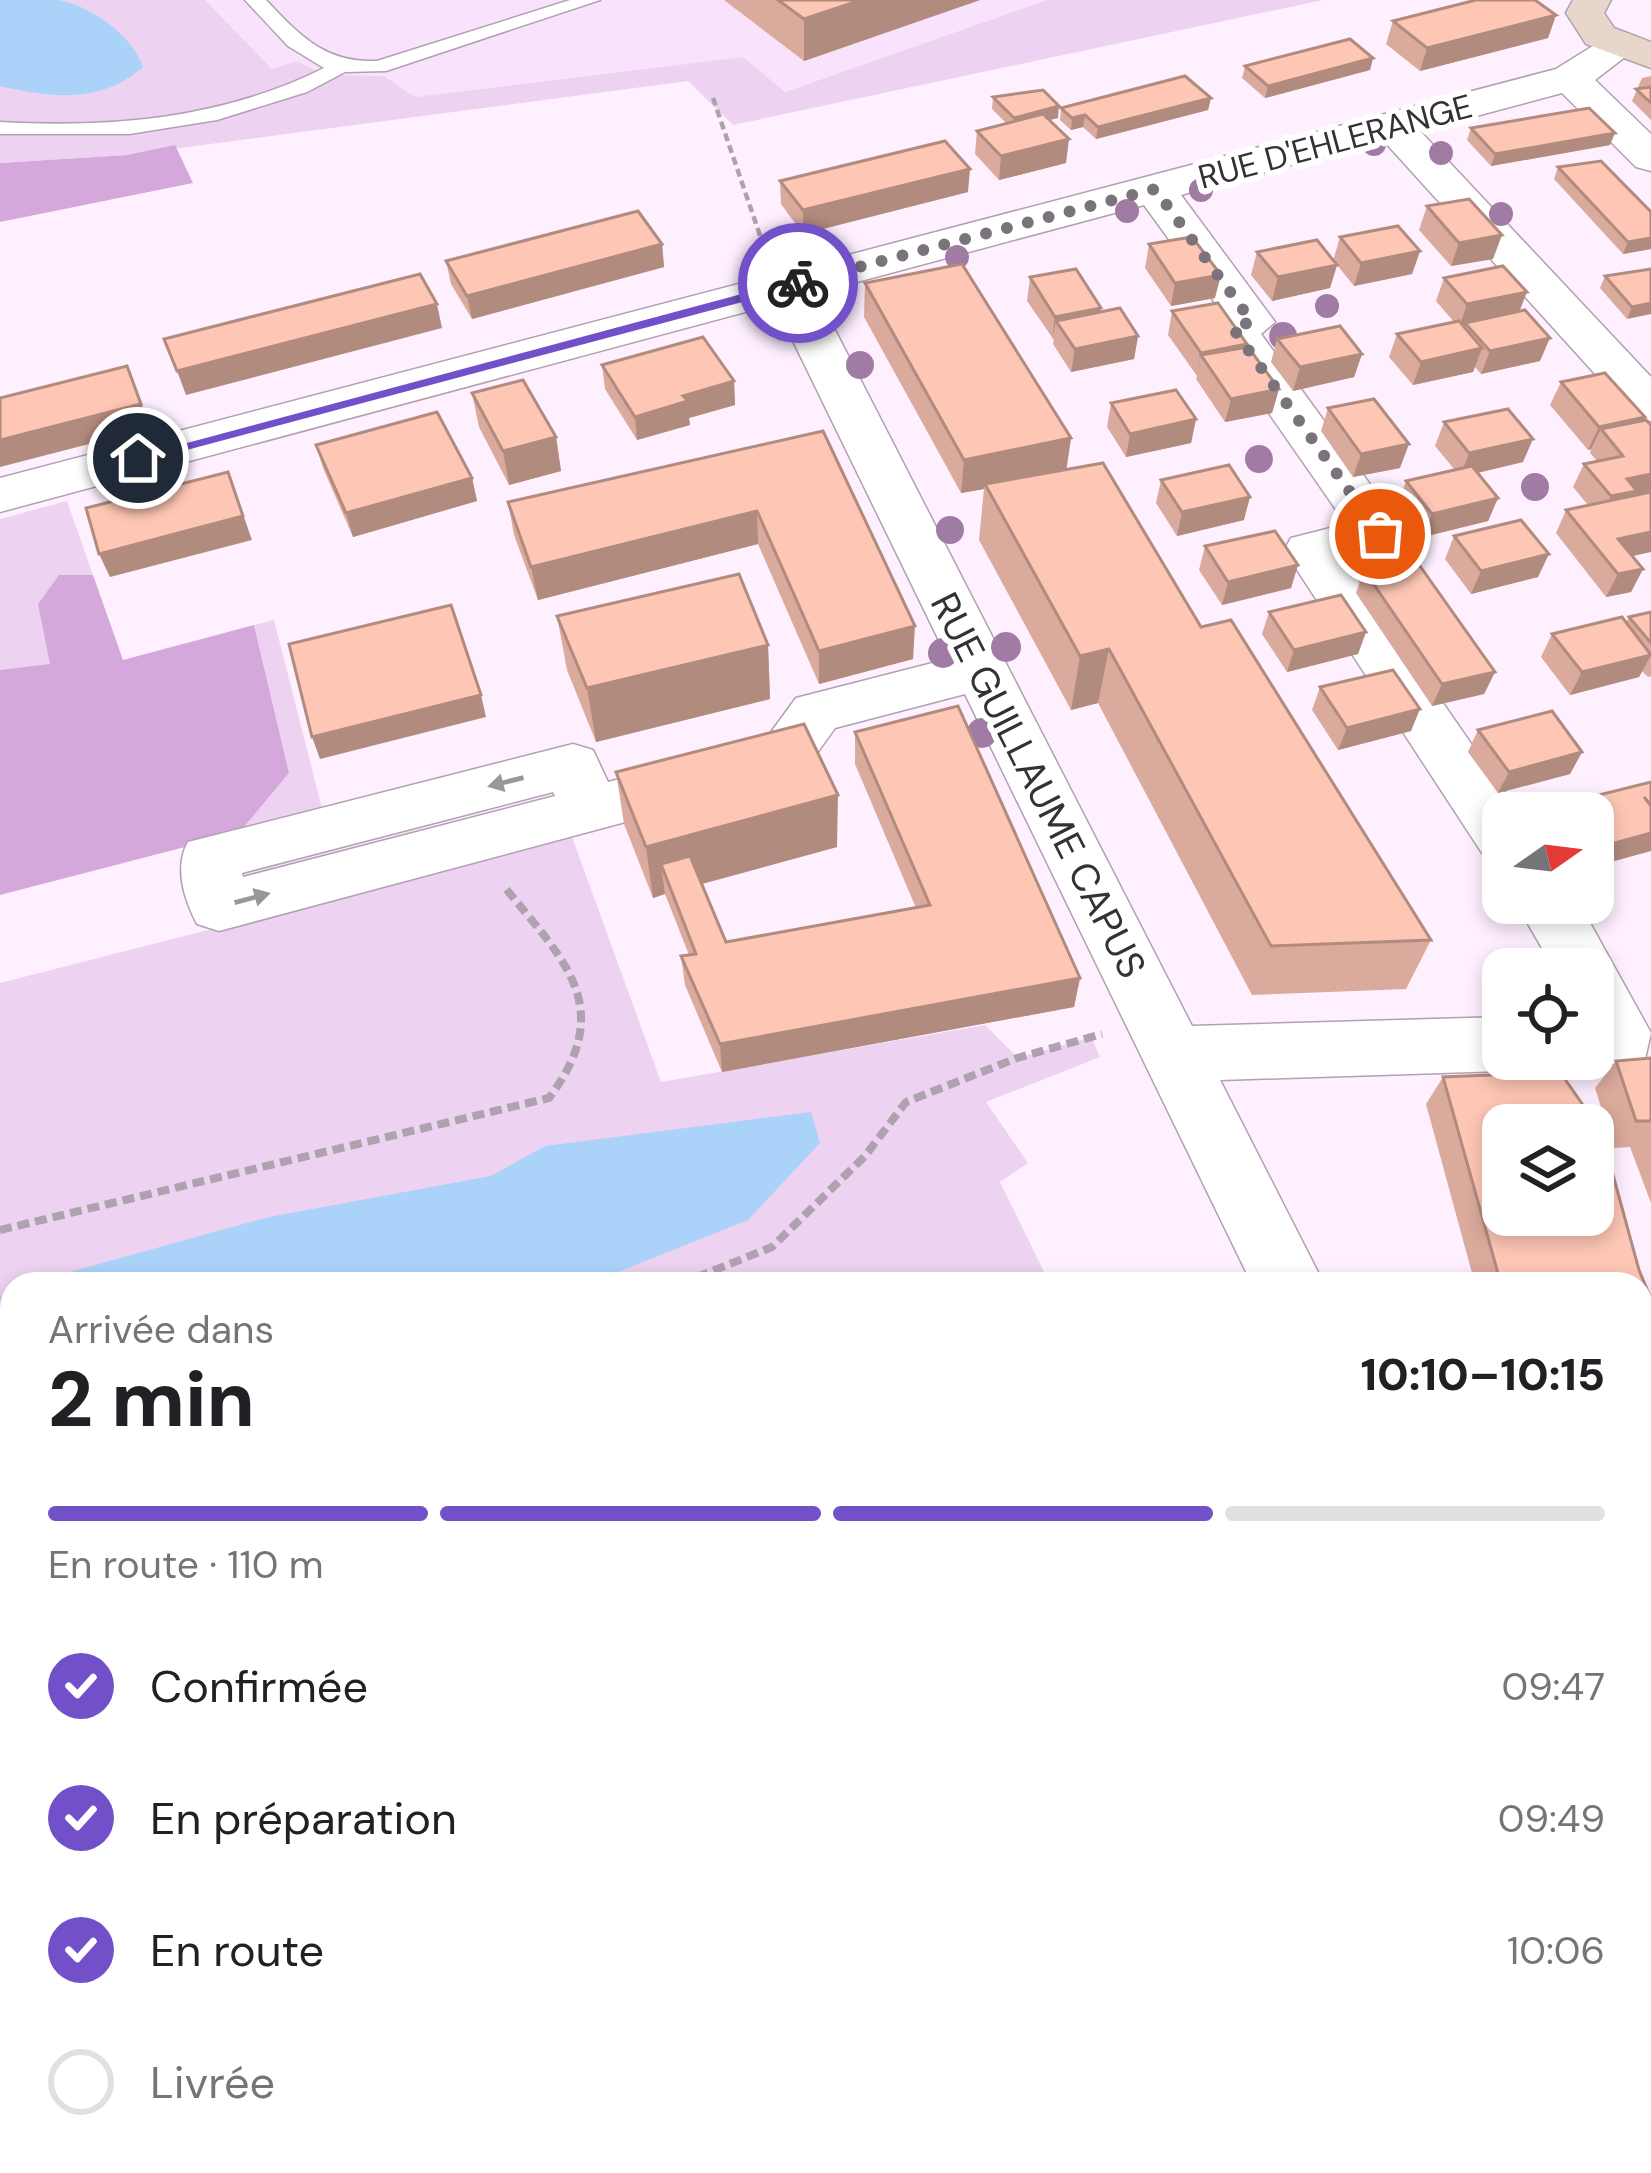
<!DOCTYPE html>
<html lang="fr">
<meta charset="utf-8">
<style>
body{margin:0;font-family:"DM Sans",sans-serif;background:#f6f6f6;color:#202124;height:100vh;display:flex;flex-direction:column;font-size:45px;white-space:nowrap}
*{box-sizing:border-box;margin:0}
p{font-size:39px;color:#757577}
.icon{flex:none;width:66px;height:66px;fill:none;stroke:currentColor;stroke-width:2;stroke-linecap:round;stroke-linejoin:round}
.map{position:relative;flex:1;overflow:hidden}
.sheet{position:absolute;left:0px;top:1272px;width:1653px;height:903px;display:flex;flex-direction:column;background:#fff;border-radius:36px 36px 0 0;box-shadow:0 6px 18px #0003}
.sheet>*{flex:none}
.needle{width:78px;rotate:76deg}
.tools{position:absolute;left:1482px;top:792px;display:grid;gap:24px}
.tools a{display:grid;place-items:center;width:132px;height:132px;border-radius:24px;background:#fff;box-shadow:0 6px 18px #0003;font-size:60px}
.pin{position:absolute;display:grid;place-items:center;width:102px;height:102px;color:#fff;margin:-51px;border:6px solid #fff;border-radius:50%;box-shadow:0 3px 12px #0007}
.courier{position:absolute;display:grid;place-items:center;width:120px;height:120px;margin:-60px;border:9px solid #7250ca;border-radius:50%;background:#fff;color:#222;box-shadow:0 3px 15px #0007}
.headline em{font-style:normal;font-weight:800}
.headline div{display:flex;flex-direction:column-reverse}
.headline{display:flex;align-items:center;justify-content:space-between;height:204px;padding:0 48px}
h1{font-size:78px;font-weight:800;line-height:90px}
.bar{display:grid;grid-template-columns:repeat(4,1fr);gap:18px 12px;align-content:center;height:144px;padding:0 48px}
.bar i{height:15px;border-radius:9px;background:#e0e0e0}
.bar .selected{background:#7250ca}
.bar p{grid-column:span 4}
ol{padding:0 48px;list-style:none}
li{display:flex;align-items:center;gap:36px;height:132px}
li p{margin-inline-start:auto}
li .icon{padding:12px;border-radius:50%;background:#7250ca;color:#fff;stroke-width:4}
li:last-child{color:#757577}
li i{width:66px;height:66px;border:6px solid #e0e0e0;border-radius:50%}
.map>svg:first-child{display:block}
.built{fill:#f9e2fc}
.green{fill:#eed2f1}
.forest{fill:#d4a8da}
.water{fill:#abd2f9}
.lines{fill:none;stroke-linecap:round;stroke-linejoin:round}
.service-casing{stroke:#b1a1b3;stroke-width:3}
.minor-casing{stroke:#b1a1b3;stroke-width:3}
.secondary-casing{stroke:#b1a1b3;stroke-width:3}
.path-far2{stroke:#ada2ae;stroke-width:4.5;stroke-dasharray:8 4.5;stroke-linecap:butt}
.path-far1{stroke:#ada2ae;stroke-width:8;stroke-dasharray:12 6;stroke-linecap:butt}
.path{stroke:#ada2ae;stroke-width:9;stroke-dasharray:15 8;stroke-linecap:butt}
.service{fill:#fff;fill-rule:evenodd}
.minor{fill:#fff;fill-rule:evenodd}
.secondary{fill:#e9d6cb;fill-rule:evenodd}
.tree{fill:#a07ca4}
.wall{fill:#daaa9c}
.shaded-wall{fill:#b28b7f}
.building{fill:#fec6b5;stroke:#b28b7f;stroke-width:3;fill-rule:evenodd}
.oneway{fill:#9a979a}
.route{fill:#7250ca}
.done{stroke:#7b737c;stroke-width:12;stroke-dasharray:0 21.6}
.labels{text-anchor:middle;stroke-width:12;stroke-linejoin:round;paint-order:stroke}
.far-street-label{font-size:33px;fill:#352f36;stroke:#fff}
.street-label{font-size:39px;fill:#352f36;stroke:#fff}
</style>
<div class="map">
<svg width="1651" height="2173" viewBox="0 0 1651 2173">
<rect width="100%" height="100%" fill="#fef0ff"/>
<path class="built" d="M205 0H1047L784 92 743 57 415 97 383 76 325 75 297 61 272 69Z"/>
<g class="green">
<path d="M0 0H205L272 69 297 61 325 75 384 76 415 97 743 57 785 92 1047 0H1323L733 125 688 81 127 155 0 163Z"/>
<path d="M67 501 93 575 59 576 50 665 0 670V519Z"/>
<path d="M274 620 323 812 239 833 289 773 254 625Z"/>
<path d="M572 837 661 1082 985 1025 1018 1058 1091 1037 1100 1057 986 1102 1028 1163 1000 1182 1050 1284H12V1903L0 1908V983Z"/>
</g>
<g class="forest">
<path d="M175 145 193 183 0 222V163L127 155Z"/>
<path d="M59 575H93L123 660 254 625 289 773 239 833 0 895V670L50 664 38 604Z"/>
</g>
<g class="water">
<path d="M0 0C18 0 39 0 57 0 89 4 134 37 143 67 100 104 52 98 0 86Z"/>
<path d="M811 1112 820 1143 748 1220 588 1284H26L269 1217 491 1176 545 1146Z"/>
<path d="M12 1288V1515L0 1520V1297Z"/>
</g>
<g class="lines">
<g class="service-casing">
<path id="service" d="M245 0H266C300 36 325 63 377 61L570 0H600L386 71 345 72 307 92 217 120 129 134H0V122C112 128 222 119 324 68L288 46Z"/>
</g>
<g class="minor-casing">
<g id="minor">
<path d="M1618 35 1632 39 1638 47 1595 80 1651 134V171L1636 167 1562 93 1420 131 1651 377V421L1634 417 1383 140 1181 195 1275 322 1261 334 1406 534 1398 546 1344 560 1519 813H1503V860L1482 853 1284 550 1291 538 1346 524 1209 327 1224 315 1144 205 816 293 1192 1026 1503 1017V1059H1528L1503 1071 1220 1080 1324 1284H1252L965 694 835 728 802 774 782 780 219 931 197 924C184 899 174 867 188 842L573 744 593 750 608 782 763 743 796 698 948 659 775 304 0 512V478L1556 69 1604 39ZM553 792 555 796 243 877 242 873Z"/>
<path d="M1516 903H1579L1651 1033 1645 1059 1622 1067 1599 1059 1593 1047V969H1554Z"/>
<path d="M1651 1720V1805L1641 1809V1725Z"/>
<path d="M12 1894V1982L0 1987V1899Z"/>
<path d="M1641 1950 1651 1955V2060L1641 2056Z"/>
<path d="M12 2010V2100L0 2105V2015Z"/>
</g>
</g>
<g class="secondary-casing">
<path id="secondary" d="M1573 0H1611L1604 13 1614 28 1651 42V68L1586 44 1566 13Z"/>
</g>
<path class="path-far2" d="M713 98 765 250"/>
<g class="path-far1">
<path d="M0 1230 549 1098C618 1006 563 960 503 885"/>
<path d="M680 1284 772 1247 865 1156 906 1102 1017 1058 1102 1034"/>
</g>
<g class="path">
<path d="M0 1559 12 1554"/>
<path d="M1164 2163 1166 2173"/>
<path d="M1137 2173 1156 2163"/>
</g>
<use href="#service" class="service"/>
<use href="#minor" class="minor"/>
<use href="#secondary" class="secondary"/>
</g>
<g class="tree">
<circle cx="1374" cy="144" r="12"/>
<circle cx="1441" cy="153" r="12"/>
<circle cx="1201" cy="190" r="12"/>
<circle cx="1127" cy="211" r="12"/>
<circle cx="1501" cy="214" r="12"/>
<circle cx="957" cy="257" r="12"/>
<circle cx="1327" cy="306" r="12"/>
<circle cx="1283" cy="336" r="14"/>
<circle cx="860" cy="365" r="14"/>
<circle cx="1259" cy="459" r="14"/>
<circle cx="1535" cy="487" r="14"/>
<circle cx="950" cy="530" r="14"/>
<circle cx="1006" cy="647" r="15"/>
<circle cx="943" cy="653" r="15"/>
<circle cx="982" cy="733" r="15"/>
</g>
<g class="wall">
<path d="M724 0H980L804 61Z"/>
<path d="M1556 15 1548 38 1420 71 1386 44 1393 21Z"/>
<path d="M1373 58 1370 70 1265 98 1242 78 1245 66Z"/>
<path d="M1651 76V120L1632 101 1642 78Z"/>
<path d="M993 97 1058 118 1049 120 1066 163 999 180 975 154 977 131 1006 123 992 109Z"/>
<path d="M1211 98 1208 110 1096 139 1083 127 1071 130 1060 120 1061 108Z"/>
<path d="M1471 128 1610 145 1491 166 1467 140Z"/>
<path d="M1558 167 1651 212V249L1623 254 1554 179Z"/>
<path d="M780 181 968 192 803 234 781 204Z"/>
<path d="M1427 206 1493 259 1451 266 1419 230Z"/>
<path d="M1340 237 1420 251 1412 274 1354 286 1337 265 1330 288 1272 301 1251 275 1257 252 1333 261Z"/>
<path d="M662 244 664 267 472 319 451 284 446 261Z"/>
<path d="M1149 244 1215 298 1171 306 1145 268Z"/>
<path d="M1651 269 1627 319 1600 288 1605 276Z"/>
<path d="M1030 277 1100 312 1138 336 1134 359 1071 372 1053 344 1054 340 1027 301Z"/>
<path d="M1444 278 1519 312 1540 361 1481 374 1475 367 1473 372 1413 385 1389 357 1397 334 1454 322 1436 301Z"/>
<path d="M865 283 1071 438 1066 469 1201 627 1431 940 1406 989 1252 995 1098 703 1071 710 979 540 984 489 961 493 864 317Z"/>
<path d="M1172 311 1247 344 1246 347 1279 389 1272 413 1225 422 1196 379 1197 376 1168 335Z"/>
<path d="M1277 339 1362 354 1354 377 1293 391 1271 362Z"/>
<path d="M602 365 734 381 735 405 689 418 690 425 637 440 605 389Z"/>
<path d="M1561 382 1645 417 1632 556 1643 569 1631 592 1606 597 1556 533 1566 510 1588 505 1573 487 1584 464 1597 461 1590 453 1591 449 1588 450 1550 405Z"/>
<path d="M472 393 556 437 561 471 509 485 479 427Z"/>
<path d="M1111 403 1196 419 1191 443 1126 457 1107 427Z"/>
<path d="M1328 408 1400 468 1353 477 1321 431Z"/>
<path d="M1444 422 1523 462 1477 473 1498 498 1488 521 1423 537 1398 504 1406 481 1455 470 1435 446Z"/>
<path d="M823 431 913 659 819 684 758 544 538 600 514 535 508 502Z"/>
<path d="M316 445 472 478 477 501 353 537 323 468Z"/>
<path d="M1161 480 1244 520 1177 536 1156 503Z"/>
<path d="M1454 536 1538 577 1471 594 1445 559Z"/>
<path d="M1205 546 1298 565 1291 588 1222 605 1199 570Z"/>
<path d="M1364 570 1495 672 1484 694 1432 706 1356 593Z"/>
<path d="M1269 612 1366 632 1358 654 1287 672 1262 634Z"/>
<path d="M1651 612V676L1648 677 1642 671 1639 677 1570 695 1541 657 1552 634 1626 623 1629 617Z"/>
<path d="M557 616 768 645 770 699 596 742 567 670Z"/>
<path d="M1320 687 1411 731 1338 750 1312 710Z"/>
<path d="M1478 730 1582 752 1570 774 1498 793 1468 752Z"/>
<path d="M855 732 1080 978 1074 1007 722 1072 685 985 681 956 689 955 665 894 653 898 624 824 616 772 837 847 702 884 726 942 916 908 855 764Z"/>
<path d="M1651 1058V1203L1630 1147 1614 1148 1595 1088 1616 1061Z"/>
<path d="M1560 1072 1641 1284H1475L1426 1104 1443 1077Z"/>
<path d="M1245 2163H1641L1651 2173H1226Z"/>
</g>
<g class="shaded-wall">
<path d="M861 0H980L804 61V19Z"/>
<path d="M1556 15 1548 38 1420 71 1427 48Z"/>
<path d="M1373 58 1370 70 1265 98 1268 86Z"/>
<path d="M1211 98 1208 110 1096 139 1098 127Z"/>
<path d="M1059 106 1058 118 1012 129 1014 118Z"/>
<path d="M1085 115 1083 127 1071 130 1072 118Z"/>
<path d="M1615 133 1610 145 1491 166 1495 154Z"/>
<path d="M1069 139 1066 163 999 180 1001 156Z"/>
<path d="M970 169 968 192 803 234V210Z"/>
<path d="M1502 235 1493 259 1451 266 1459 243Z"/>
<path d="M1651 238V249L1623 254 1628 242Z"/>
<path d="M662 244 664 267 472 319 467 296Z"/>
<path d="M1420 251 1412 274 1354 286 1361 263Z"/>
<path d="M1337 265 1330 288 1272 301 1278 277Z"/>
<path d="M1221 275 1215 298 1171 306 1175 283Z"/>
<path d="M1527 292 1518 315 1465 323 1464 327 1459 328 1467 304Z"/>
<path d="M1651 303V314L1627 319 1632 307Z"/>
<path d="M437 304 442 328 186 395 177 371Z"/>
<path d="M1101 308 1097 332 1056 321 1052 340 1055 317Z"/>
<path d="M1138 336 1134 359 1071 372 1075 349Z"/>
<path d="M1550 338 1540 361 1481 374 1490 351Z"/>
<path d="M1247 344 1242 367 1201 355 1196 376 1201 353Z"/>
<path d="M1482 348 1473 372 1413 385 1421 362Z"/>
<path d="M1362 354 1354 377 1293 391 1300 367Z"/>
<path d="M127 366 151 428 0 467V440Z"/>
<path d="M734 381 735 405 689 418 690 425 637 440 635 417 683 396Z"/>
<path d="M1279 389 1272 413 1225 422 1231 399Z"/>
<path d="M1645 417 1634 441 1601 429 1591 449 1588 450 1599 427Z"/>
<path d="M1196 419 1191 443 1126 457 1130 434Z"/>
<path d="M556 437 561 471 509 485 503 451Z"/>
<path d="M1071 438 1066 472 985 484 984 489 961 493 964 460Z"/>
<path d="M1533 439 1523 462 1460 477 1469 453Z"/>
<path d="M1409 444 1400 468 1353 477 1361 454Z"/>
<path d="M228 472 252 540 110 577 99 554Z"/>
<path d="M1651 474V495L1599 520 1611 496 1627 479Z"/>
<path d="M472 478 477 501 353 537 346 513Z"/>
<path d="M1250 497 1244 520 1177 536 1182 512Z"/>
<path d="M1498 498 1488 521 1423 537 1432 514Z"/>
<path d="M757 511 758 544 538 600 531 567Z"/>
<path d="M1651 532V552L1606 562 1618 539Z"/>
<path d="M1549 554 1538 577 1471 594 1481 571Z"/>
<path d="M1298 565 1291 588 1222 605 1228 582Z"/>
<path d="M1643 569 1631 592 1606 597 1618 574Z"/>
<path d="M915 626 913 659 819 684V651Z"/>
<path d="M1366 632 1358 654 1287 672 1294 650Z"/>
<path d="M768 645 770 699 596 742 587 688Z"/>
<path d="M1109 649 1098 703 1071 710 1080 656Z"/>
<path d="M1651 655 1639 677 1570 695 1582 672Z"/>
<path d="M1495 672 1484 694 1432 706 1442 684Z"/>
<path d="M481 695 486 717 320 759 312 737Z"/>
<path d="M1420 709 1411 731 1338 750 1347 728Z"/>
<path d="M1582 752 1570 774 1498 793 1509 772Z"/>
<path d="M838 795 837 847 672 892 661 864 665 894 653 898 646 847Z"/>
<path d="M1651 833V851L1593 867V849Z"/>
<path d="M1080 978 1074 1007 722 1072 720 1044Z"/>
<path d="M416 2163H427L429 2173H418Z"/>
</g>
<g class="building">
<path d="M778 0H861L804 19Z"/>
<path d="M1476 0H1535L1556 15 1427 48 1393 21Z"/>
<path d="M1350 39 1373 58 1268 86 1245 66Z"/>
<path d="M1185 76 1211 98 1098 127 1085 115 1072 118 1061 108Z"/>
<path d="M1651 87V103L1636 89Z"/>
<path d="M1043 90 1059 106 1014 118 993 97Z"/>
<path d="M1589 108 1615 133 1495 154 1471 128Z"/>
<path d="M1043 114 1069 139 1001 156 977 131Z"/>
<path d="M945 141 970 169 803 210 780 181Z"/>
<path d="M1601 161 1651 212V238L1628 242 1558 167Z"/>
<path d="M1469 199 1502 235 1459 243 1427 206Z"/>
<path d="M638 211 662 244 467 296 446 261Z"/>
<path d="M1398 226 1420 251 1361 263 1340 237Z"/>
<path d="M1192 237 1221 275 1175 283 1149 244Z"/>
<path d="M1317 240 1337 265 1278 277 1257 252Z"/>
<path d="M962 264 1071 438 964 460 865 283Z"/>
<path d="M1503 266 1527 292 1467 304 1444 278Z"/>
<path d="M1076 269 1101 308 1055 317 1030 277Z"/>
<path d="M1651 269V303L1632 307 1605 276Z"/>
<path d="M420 274 437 304 177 371 164 339Z"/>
<path d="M1218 303 1247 344 1201 353 1172 311Z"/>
<path d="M1120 308 1138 336 1075 349 1056 321Z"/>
<path d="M1525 310 1550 338 1490 351 1465 323Z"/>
<path d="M1459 321 1482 348 1421 362 1397 334Z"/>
<path d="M1340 326 1362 354 1300 367 1277 339Z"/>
<path d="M703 337 734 381 683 396 688 401 635 417 602 365Z"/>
<path d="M1248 347 1279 389 1231 399 1201 355Z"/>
<path d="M127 366 141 404 0 440V398Z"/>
<path d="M1605 373 1645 417 1599 427 1561 382Z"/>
<path d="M523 380 556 437 503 451 472 393Z"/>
<path d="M1176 390 1196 419 1130 434 1111 403Z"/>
<path d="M1374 399 1409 444 1361 454 1328 408Z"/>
<path d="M1508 409 1533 439 1469 453 1444 422Z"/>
<path d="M437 412 472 478 346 513 316 445Z"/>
<path d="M1646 420 1651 425V474L1627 479 1637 491 1611 496 1584 464 1623 456 1601 429Z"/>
<path d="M823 431 915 626 819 651 757 511 531 567 508 502Z"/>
<path d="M1103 463 1201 627 1231 620 1431 940 1271 946 1109 649 1080 656 985 484Z"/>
<path d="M1229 465 1250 497 1182 512 1161 480Z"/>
<path d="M1472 466 1498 498 1432 514 1406 481Z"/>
<path d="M228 472 243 516 99 554 86 508Z"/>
<path d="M1651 492V532L1618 539 1643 569 1618 574 1566 510Z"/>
<path d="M1521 520 1549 554 1481 571 1454 536Z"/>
<path d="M1275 531 1298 565 1228 582 1205 546Z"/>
<path d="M1415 559 1495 672 1442 684 1364 570Z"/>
<path d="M739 574 768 645 587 688 557 616Z"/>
<path d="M1341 595 1366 632 1294 650 1269 612Z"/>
<path d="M451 605 481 695 312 737 289 644Z"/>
<path d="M1651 612V643L1629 617Z"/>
<path d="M1622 617 1651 655 1582 672 1552 634Z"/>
<path d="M1393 670 1420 709 1347 728 1320 687Z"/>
<path d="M958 706 1080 978 720 1044 681 956 696 954 661 864 690 856 726 942 930 905 855 732Z"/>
<path d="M1552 711 1582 752 1509 772 1478 730Z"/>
<path d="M804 724 838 795 646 847 616 772Z"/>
<path d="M1651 782V805L1644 797 1651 806V833L1593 849V813H1565L1559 805Z"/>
<path d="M1651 1058V1121H1636L1616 1061Z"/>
<path d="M1560 1072 1601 1131 1639 1270 1651 1299V1437L1641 1448V1284H1501L1443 1077ZM1503 1125H1593V1215H1503Z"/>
<path d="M1641 1501 1651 1510V1675L1641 1679Z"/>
<path d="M1641 2111 1651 2132V2173H1247L1266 2163H1641Z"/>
<path d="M217 2163H416L418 2173H196Z"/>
<path d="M502 2163H528L507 2173H505Z"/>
</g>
<defs><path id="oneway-solid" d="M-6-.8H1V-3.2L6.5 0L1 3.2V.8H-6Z" transform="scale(3)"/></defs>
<g class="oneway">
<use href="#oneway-solid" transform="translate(506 782) rotate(166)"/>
<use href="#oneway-solid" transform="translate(252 898) rotate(-15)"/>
</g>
<path class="route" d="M798 279 802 286 138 463 131 458Z"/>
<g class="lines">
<path class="done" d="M798 283 1155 189 1252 322 1232 327 1380 534"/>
</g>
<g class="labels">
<g class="far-street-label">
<text transform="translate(1335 141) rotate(-15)" y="12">RUE D'EHLERANGE</text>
</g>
<g class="street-label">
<text transform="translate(1039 785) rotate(63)" y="14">RUE GUILLAUME CAPUS</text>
</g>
</g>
</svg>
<div class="tools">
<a><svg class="needle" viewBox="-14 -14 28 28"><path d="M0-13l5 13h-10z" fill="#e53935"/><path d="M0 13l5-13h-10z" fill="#757577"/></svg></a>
<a><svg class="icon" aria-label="locate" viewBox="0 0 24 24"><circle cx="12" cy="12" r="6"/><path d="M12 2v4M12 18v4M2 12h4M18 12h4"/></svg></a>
<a><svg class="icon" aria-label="layers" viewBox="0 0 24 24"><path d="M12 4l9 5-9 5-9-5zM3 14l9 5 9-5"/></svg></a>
</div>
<div class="pin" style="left:1380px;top:534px;background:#ea580c"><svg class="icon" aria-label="bag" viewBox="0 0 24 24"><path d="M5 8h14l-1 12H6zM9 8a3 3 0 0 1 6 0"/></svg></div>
<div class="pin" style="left:138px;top:458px;background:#1f2937"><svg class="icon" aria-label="home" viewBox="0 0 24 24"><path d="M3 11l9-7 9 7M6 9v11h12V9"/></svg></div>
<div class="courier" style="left:798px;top:283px"><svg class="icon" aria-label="bike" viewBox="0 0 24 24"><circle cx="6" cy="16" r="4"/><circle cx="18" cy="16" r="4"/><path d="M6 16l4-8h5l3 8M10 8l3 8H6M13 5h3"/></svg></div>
<section class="sheet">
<div class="headline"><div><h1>2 min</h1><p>Arrivée dans</p></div><em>10:10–10:15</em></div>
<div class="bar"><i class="selected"></i><i class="selected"></i><i class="selected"></i><i></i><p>En route · 110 m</p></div>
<ol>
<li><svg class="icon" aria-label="check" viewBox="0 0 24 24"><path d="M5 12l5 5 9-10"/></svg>Confirmée<p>09:47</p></li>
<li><svg class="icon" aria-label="check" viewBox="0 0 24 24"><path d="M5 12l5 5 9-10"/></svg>En préparation<p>09:49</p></li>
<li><svg class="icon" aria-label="check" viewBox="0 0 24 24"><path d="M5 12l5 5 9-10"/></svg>En route<p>10:06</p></li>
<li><i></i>Livrée</li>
</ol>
</section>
</div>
